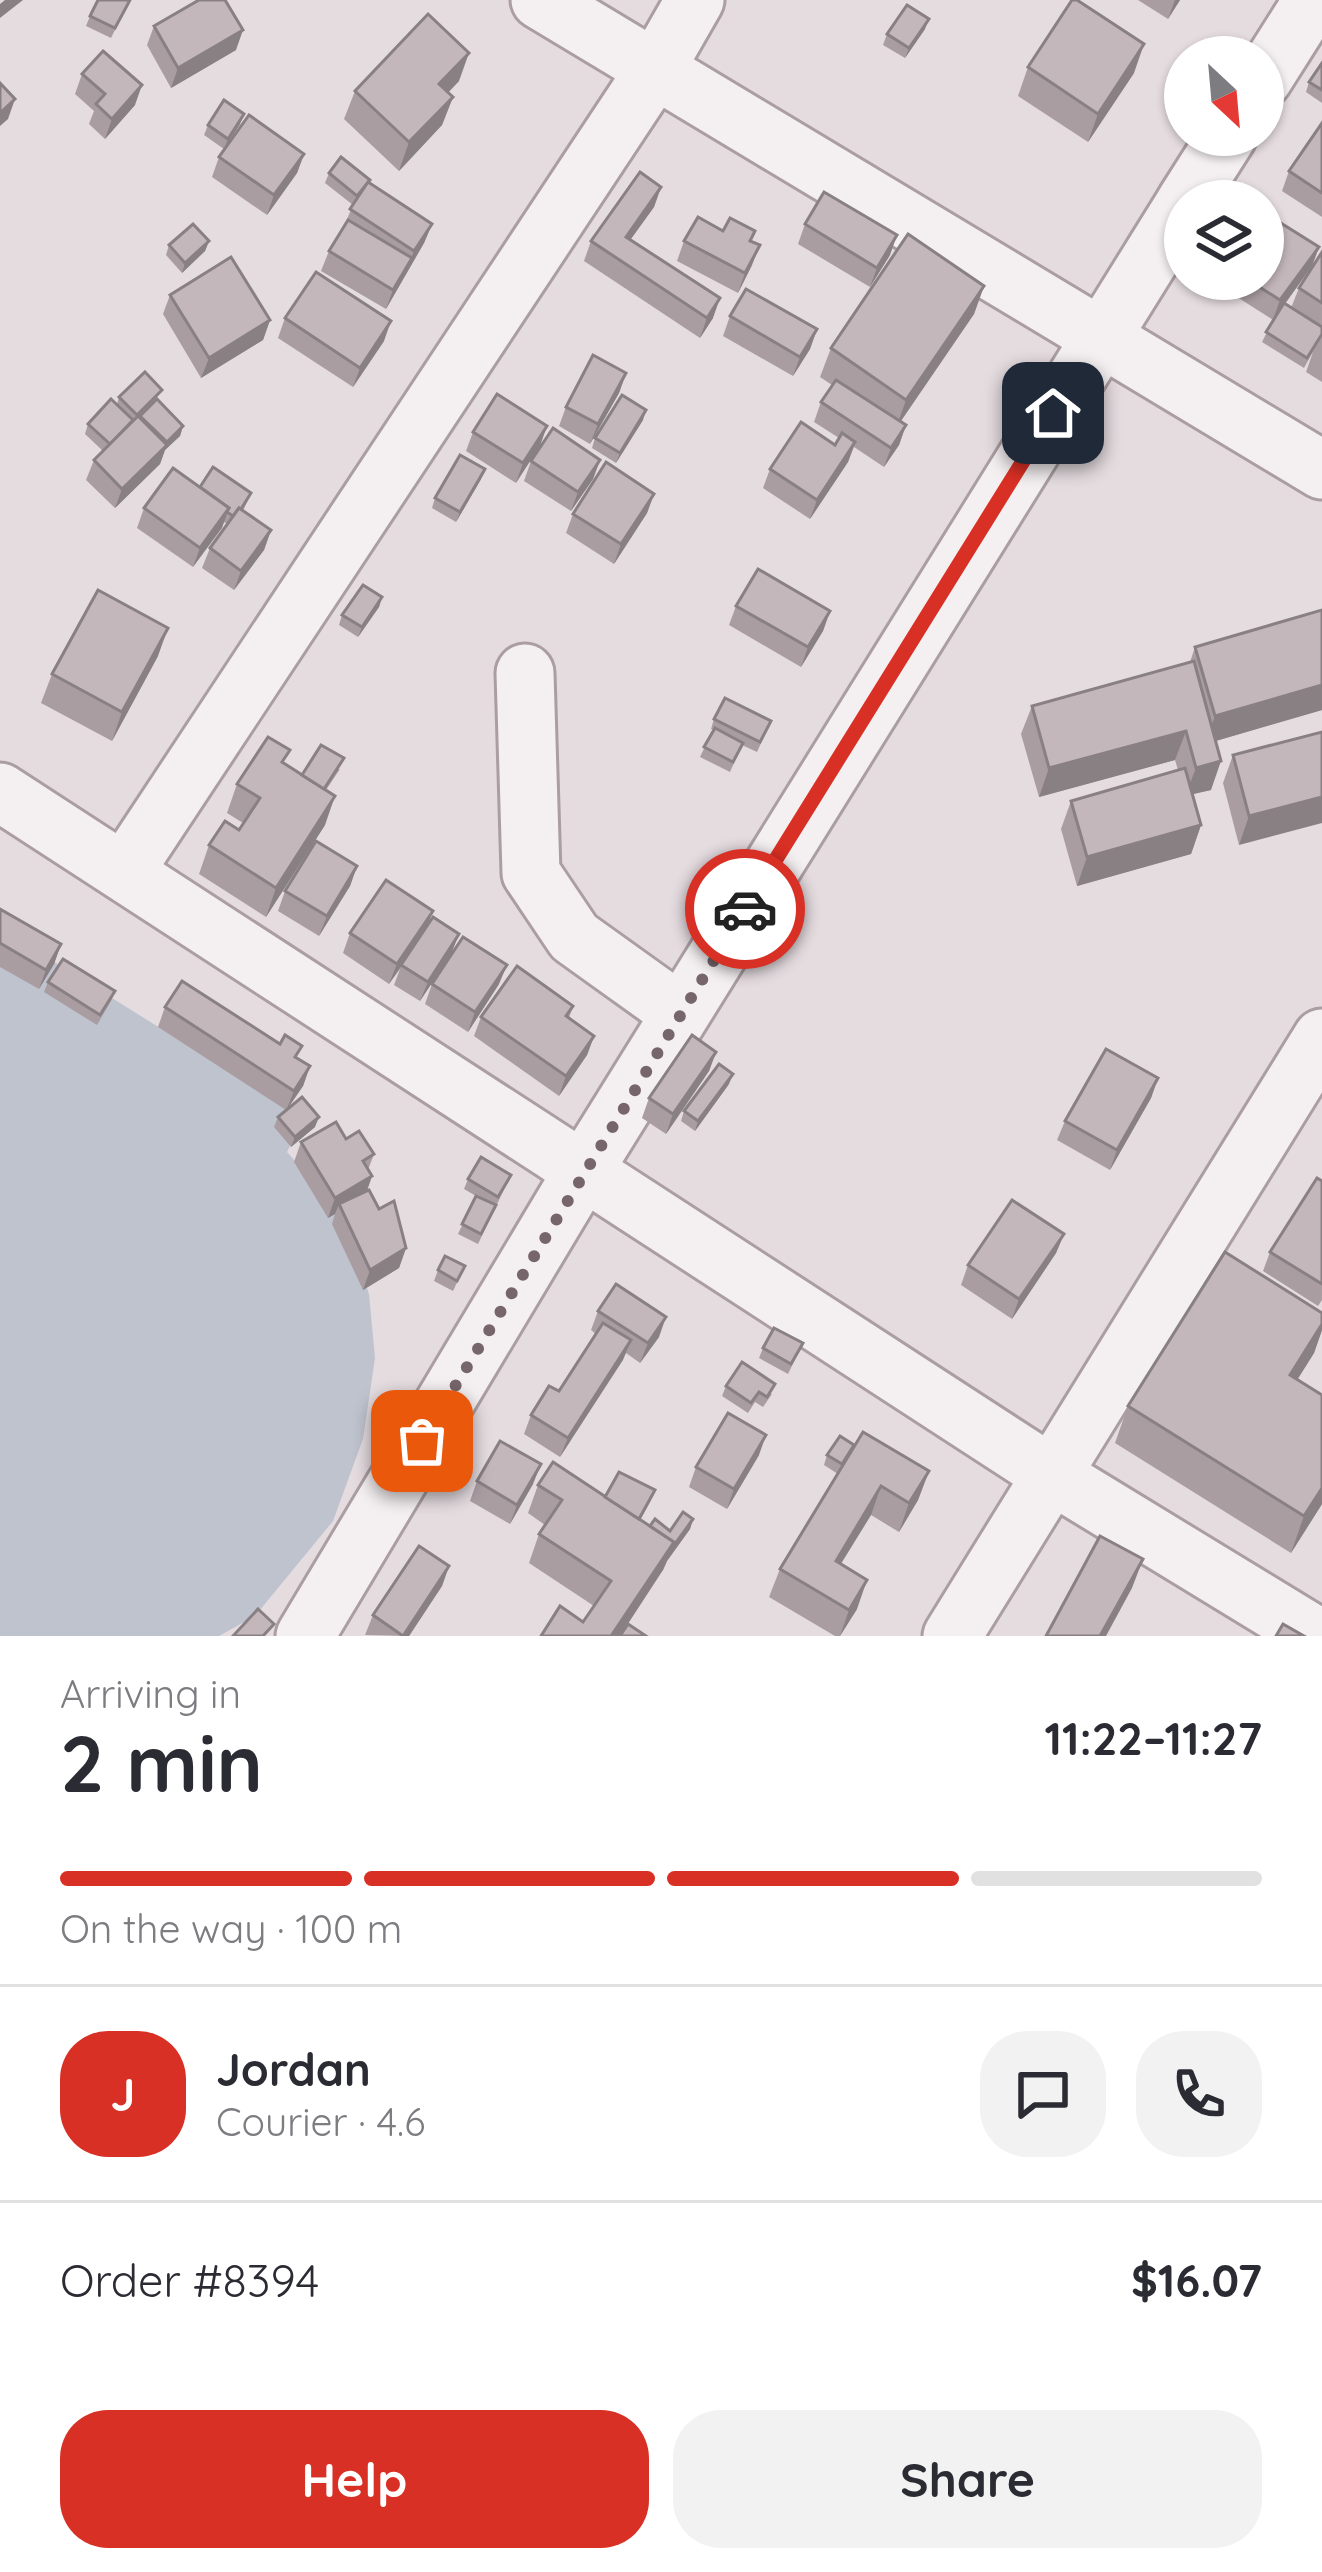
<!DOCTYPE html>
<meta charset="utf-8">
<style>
body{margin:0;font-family:Quicksand,sans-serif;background:#f2f2f3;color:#2b2b33;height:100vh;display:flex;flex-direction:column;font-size:45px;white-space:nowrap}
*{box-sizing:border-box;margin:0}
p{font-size:39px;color:#7c7c81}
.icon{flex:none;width:66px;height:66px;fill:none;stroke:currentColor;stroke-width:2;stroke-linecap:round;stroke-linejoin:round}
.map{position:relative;height:1636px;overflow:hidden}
.sheet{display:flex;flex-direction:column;background:#fff;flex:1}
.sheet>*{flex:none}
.needle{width:78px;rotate:154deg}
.controls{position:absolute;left:1164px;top:36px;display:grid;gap:24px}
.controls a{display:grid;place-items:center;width:120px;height:120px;border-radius:50%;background:#fff;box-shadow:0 3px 9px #0004;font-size:60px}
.pin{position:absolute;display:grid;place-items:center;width:102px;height:102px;color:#fff;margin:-51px;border-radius:24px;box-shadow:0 6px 18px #0006}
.courier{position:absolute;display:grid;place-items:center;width:120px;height:120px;margin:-60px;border:9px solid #d93025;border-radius:50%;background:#fff;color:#222;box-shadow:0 3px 15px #0007}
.head em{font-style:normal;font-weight:700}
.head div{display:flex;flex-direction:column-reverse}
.head{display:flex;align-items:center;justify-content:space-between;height:204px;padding:0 60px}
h1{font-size:78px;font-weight:700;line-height:90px}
.bar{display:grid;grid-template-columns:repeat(4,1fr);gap:18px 12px;align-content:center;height:144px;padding:0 60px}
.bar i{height:15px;border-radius:9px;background:#e1e1e2}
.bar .selected{background:#d93025}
.bar p{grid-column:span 4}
.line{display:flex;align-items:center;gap:30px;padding:0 60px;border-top:3px solid #e1e1e2}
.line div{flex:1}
.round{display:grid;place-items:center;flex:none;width:126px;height:126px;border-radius:48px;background:#f2f2f3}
.cta{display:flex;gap:24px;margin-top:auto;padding:24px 60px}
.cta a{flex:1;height:138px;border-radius:48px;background:#d93025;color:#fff;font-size:48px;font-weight:700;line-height:138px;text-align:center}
.cta a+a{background:#f2f2f3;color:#2b2b33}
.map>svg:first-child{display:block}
.green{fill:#bec3ce}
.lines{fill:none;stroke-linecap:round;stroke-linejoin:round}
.minor-casing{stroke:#ab9ea3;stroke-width:63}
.minor{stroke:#f4eff1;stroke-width:57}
.wall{fill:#a99da2}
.shaded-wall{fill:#898084}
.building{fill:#c4b7bc;stroke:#898084;stroke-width:3}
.done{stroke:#76666c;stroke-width:12;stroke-dasharray:0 21.6}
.route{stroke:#d93025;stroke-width:15}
</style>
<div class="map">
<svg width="1322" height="1636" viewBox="0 0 1322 1636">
<rect width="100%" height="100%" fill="#e5dce0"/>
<path class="green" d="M0 928 304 1118 287 1152 340 1211 369 1294 375 1358 363 1439 333 1521 255 1616 219 1636H0Z"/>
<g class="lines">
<g class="minor-casing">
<g id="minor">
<path d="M540 0 1322 470"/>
<path d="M1263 79 1313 0"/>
<path d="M1186 201 1228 135"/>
<path d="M525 673 531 873 574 937 680 1013"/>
<path d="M0 792 1052 1475 1316 1636"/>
<path d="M124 872 656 68 695 0"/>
<path d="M305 1636 585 1168 1185 203"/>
<path d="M952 1636 1322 1038"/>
</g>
</g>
<use href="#minor" class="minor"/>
</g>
<g class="wall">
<path d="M130 0 111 38 86 26 90 16Z"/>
<path d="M1138 0H1180L1168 19Z"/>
<path d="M154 26 236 50 171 88 147 45Z"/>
<path d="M925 29 905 58 883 45 887 34Z"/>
<path d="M1322 63V103L1306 92 1309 82Z"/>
<path d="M1028 67 1134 73 1088 142 1018 96Z"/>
<path d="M82 74 135 105 105 139 89 124 94 111 75 94Z"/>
<path d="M459 81 448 93 453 97 442 125 399 171 344 119 355 91Z"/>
<path d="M1322 123V217L1282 191 1289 171Z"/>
<path d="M240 124 224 149 204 135 208 125Z"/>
<path d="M304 154 297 173 267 215 212 177 219 157Z"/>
<path d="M329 173 369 182 432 224 424 243 386 309 321 271 329 251 344 226 353 205 325 183Z"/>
<path d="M661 187 654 207 630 240 713 318 700 338 584 261 591 241Z"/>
<path d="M805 224 890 255 870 287 798 244Z"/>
<path d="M723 231H755L751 241 752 265 738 293 677 261 684 241Z"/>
<path d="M209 241 205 251 182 273 166 255 169 245Z"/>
<path d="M1319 247 1312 266 1285 304 1291 308 1299 288 1322 252V382L1306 372 1313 352 1304 368 1262 342 1273 320 1223 288 1227 279H1263Z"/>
<path d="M984 286 974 314 901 421 906 425 899 445 884 467 854 447 848 462 810 519 763 488 770 469 835 445 839 438 814 422 821 402 832 385 820 377 831 348Z"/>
<path d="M170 295 270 320 263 340 201 378 163 314Z"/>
<path d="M730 316 817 329 810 349 793 376 723 336Z"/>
<path d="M285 318 384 341 353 387 278 338Z"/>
<path d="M626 373 619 393 590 444 559 426 566 407Z"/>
<path d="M119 397 158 401 183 426 180 436 165 450 160 464 115 508 86 480 94 460 103 451 85 434 88 424 117 404Z"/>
<path d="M643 420 616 463 592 448 595 438Z"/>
<path d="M547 426 516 483 466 451 473 432Z"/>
<path d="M600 460 593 479 571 511 524 481 531 461Z"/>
<path d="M481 479 456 522 432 508 435 498Z"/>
<path d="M200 487 251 493 243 511 271 530 264 550 234 590 202 568 210 548 227 524 224 522 193 567 137 528 144 508Z"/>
<path d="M654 494 647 513 614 564 566 533 573 514Z"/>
<path d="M382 597 379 607 358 637 339 625 342 615Z"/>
<path d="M736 606 830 611 823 631 801 667 729 625Z"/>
<path d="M1195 647 1322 710 1216 741 1211 790 1192 794 1201 825 1191 854 1077 886 1061 829 1071 801 1178 770 1175 760 1039 797 1021 734 1032 706 1190 662Z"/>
<path d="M158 656 112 741 41 703 52 674Z"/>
<path d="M714 719 771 721 757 752 742 745 730 772 700 757 713 730 711 729Z"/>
<path d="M1322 732 1239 845 1223 783 1233 755Z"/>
<path d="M285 763 302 775 340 769 326 790 325 825 266 917 199 874 209 845 239 830 243 823 227 813 237 784Z"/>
<path d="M357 866 350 886 319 936 278 911 285 891Z"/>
<path d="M0 909 61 944 54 964 39 989 0 967Z"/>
<path d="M433 911 427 926 459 934 451 954 420 1001 394 985 400 969 389 984 343 953 350 933Z"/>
<path d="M48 982 115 991 111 1001 97 1025 44 992Z"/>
<path d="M432 984H499L468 1032 425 1004Z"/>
<path d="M573 1006 569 1018 594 1036 587 1055 559 1096 474 1036 481 1017Z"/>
<path d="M165 1007 297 1058 310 1066 303 1086 287 1109 315 1127 291 1147 274 1127 278 1117 286 1110 158 1027Z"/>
<path d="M716 1052 709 1071 666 1134 642 1118 649 1098Z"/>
<path d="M1158 1078 1151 1098 1110 1170 1057 1140 1065 1121Z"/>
<path d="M729 1084 695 1131 681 1121 684 1111Z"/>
<path d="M346 1139 374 1154 368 1170 372 1176 367 1191 406 1248 399 1268 363 1290 332 1224 335 1214 328 1218 294 1162 301 1142Z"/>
<path d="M511 1175 478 1244 458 1234 476 1196 464 1189 468 1179Z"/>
<path d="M1322 1181V1300L1318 1306 1263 1271 1270 1252Z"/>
<path d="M1064 1234 1056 1253 1012 1319 961 1285 968 1265Z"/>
<path d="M465 1266 453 1291 434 1281 438 1270Z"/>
<path d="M598 1311 659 1337 640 1363 626 1353 560 1457 524 1434 531 1415 559 1391 596 1334 591 1330Z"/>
<path d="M1322 1313V1330L1314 1353 1297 1380 1322 1395V1504L1291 1553 1115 1443 1128 1406Z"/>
<path d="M803 1343 788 1374 759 1358 763 1348Z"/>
<path d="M726 1386 772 1394 763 1407 755 1402 748 1413 722 1396Z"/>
<path d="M854 1445 929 1471 918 1500 899 1532 871 1515 841 1564 857 1609 840 1636H835L769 1597 780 1569 838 1474 824 1465 827 1455Z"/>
<path d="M759 1455 727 1509 689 1487 696 1467Z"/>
<path d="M477 1481 533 1484 510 1524 470 1501Z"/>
<path d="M538 1485 605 1497 651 1500 640 1520 650 1526 670 1531 693 1519 690 1529 667 1561 663 1570 583 1622 594 1606 529 1563 539 1534 545 1525 528 1513Z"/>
<path d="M449 1566 442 1586 409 1636 365 1635 373 1615Z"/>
</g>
<g class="shaded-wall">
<path d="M5 0H23L0 18V4Z"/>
<path d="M1175 0H1180L1168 19Z"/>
<path d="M929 19 925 29 905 58 909 48Z"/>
<path d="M243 30 236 50 171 88 178 68Z"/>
<path d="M1144 44 1134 73 1088 142 1098 114Z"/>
<path d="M469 53 459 81 428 113 439 84Z"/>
<path d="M142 85 135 105 105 139 112 119Z"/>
<path d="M453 97 442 125 399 171 409 142Z"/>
<path d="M15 99 8 119 0 126V113Z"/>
<path d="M244 114 240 124 224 149 228 139Z"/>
<path d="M304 154 297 173 267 215 274 195Z"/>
<path d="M661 187 654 207 618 257 626 237Z"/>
<path d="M432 224 424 243 386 309 393 290 410 261 414 251Z"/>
<path d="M897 235 890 255 870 287 877 268Z"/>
<path d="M209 241 205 251 182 273 185 263Z"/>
<path d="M760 245 752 265 738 293 745 273Z"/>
<path d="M1319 247 1312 266 1273 320 1280 300Z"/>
<path d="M984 286 974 314 896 428 906 400Z"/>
<path d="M720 298 713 318 700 338 707 318Z"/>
<path d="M270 320 263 340 201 378 209 358Z"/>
<path d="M391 321 384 341 353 387 360 368Z"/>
<path d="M817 329 810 349 793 376 800 357Z"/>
<path d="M626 373 619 393 590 444 598 424Z"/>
<path d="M646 410 643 420 616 463 620 453Z"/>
<path d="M906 425 899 445 884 467 891 448Z"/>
<path d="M183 426 180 436 165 450 160 464 115 508 122 489Z"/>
<path d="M547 426 540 446 516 483 523 463Z"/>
<path d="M855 442 848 462 810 519 817 500Z"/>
<path d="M600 460 593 479 571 511 578 492Z"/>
<path d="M485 469 481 479 456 522 460 512Z"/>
<path d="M654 494 647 513 614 564 621 544Z"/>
<path d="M229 508 222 528 193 567 200 548Z"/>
<path d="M271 530 264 550 234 590 241 571Z"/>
<path d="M382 597 379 607 358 637 362 627Z"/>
<path d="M830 611 823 631 801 667 808 647Z"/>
<path d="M168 628 158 656 112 741 122 712Z"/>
<path d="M1322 685V710L1205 744 1215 716Z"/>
<path d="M1186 731 1175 760 1039 797 1049 768Z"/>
<path d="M1221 761 1211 790 1185 796 1196 768Z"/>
<path d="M335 796 325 825 266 917 276 888Z"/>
<path d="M1322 797V823L1239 845 1249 816Z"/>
<path d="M1201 825 1191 854 1077 886 1087 857Z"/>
<path d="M357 866 350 886 319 936 327 916Z"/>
<path d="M433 911 425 931 389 984 397 964Z"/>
<path d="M459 934 451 954 420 1001 428 982Z"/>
<path d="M61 944 54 964 39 989 46 970Z"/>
<path d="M507 965 499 984 468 1032 475 1012Z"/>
<path d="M594 1036 587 1055 559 1096 566 1076Z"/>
<path d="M716 1052 709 1071 666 1134 673 1114Z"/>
<path d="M310 1066 303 1086 286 1111 294 1091Z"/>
<path d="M733 1074 729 1084 695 1131 698 1121Z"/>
<path d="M1158 1078 1151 1098 1110 1170 1117 1150Z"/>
<path d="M319 1117 315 1127 291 1147 295 1137Z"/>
<path d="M372 1176 365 1196 339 1204 335 1214 328 1218 335 1198Z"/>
<path d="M1064 1234 1056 1253 1012 1319 1019 1299Z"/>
<path d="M406 1248 399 1268 363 1290 370 1270Z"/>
<path d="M666 1317 659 1337 640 1363 648 1343Z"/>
<path d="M1322 1324V1330L1314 1353 1277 1412 1290 1375Z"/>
<path d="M631 1340 623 1360 560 1457 568 1438Z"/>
<path d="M766 1435 759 1455 727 1509 734 1489Z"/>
<path d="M541 1464 533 1484 510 1524 517 1505Z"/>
<path d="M929 1471 918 1500 899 1532 909 1503Z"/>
<path d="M881 1486 871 1515 825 1589 836 1561Z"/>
<path d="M1322 1488V1504L1291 1553 1304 1516Z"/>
<path d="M693 1519 690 1529 667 1561 663 1570 620 1636H611L674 1542Z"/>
<path d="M1143 1559 1132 1588 1106 1636H1100Z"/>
<path d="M449 1566 442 1586 409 1636H403Z"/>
<path d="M867 1580 857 1609 840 1636 849 1610Z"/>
</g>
<g class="building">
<path d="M98 0H130L115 28 90 16Z"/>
<path d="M199 0H225L243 30 178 68 154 26Z"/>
<path d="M1072 0H1077L1144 44 1098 114 1028 67Z"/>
<path d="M907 5 929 19 909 48 887 34Z"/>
<path d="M428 14 469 53 439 84 453 97 409 142 355 91Z"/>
<path d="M103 51 142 85 112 119 96 104 105 94 82 74Z"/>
<path d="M1322 63V90L1309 82Z"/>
<path d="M0 83 15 99 0 113Z"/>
<path d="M224 100 244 114 228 139 208 125Z"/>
<path d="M249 115 304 154 274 195 219 157Z"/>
<path d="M1322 123V193L1289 171Z"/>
<path d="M341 157 370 180 357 196 329 173Z"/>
<path d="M640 172 661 187 626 237 720 298 707 318 591 241Z"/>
<path d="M368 182 432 224 414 251 350 209Z"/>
<path d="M824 192 897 235 877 268 805 224Z"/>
<path d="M1265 213 1319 247 1280 300 1247 279H1263V217Z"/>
<path d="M698 217 723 231 730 218 755 231 750 241 760 245 745 273 684 241Z"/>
<path d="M348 220 412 258 393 290 329 251Z"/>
<path d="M193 224 209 241 185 263 169 245Z"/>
<path d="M908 234 984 286 906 400 831 348Z"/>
<path d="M1322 252V303L1299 288Z"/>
<path d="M231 257 270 320 209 358 170 295Z"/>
<path d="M316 272 391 321 360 368 285 318Z"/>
<path d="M746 289 817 329 800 357 730 316Z"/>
<path d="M1284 303 1322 327V334L1307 358 1266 332Z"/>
<path d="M593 355 626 373 598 424 566 407Z"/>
<path d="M145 372 162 390 137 415 119 397Z"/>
<path d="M836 380 906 425 891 448 821 402Z"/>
<path d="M497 394 547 426 523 463 473 432Z"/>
<path d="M622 395 646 410 620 453 595 438Z"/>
<path d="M111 399 133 420 110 444 88 424Z"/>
<path d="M157 399 183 426 167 442 140 416Z"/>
<path d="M138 416 167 445 122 489 94 460Z"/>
<path d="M801 422 835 445 842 433 855 442 817 500 770 469Z"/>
<path d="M553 428 600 460 578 492 531 461Z"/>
<path d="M460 455 485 469 460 512 435 498Z"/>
<path d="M606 462 654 494 621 544 573 514Z"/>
<path d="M213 467 251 493 241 509 239 508 233 516 227 512 229 508 200 487Z"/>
<path d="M173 468 229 508 200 548 144 508Z"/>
<path d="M239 508 271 530 241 571 210 548Z"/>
<path d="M758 569 830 611 808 647 736 606Z"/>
<path d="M363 585 382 597 362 627 342 615Z"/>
<path d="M98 590 168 628 122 712 52 674Z"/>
<path d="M1322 610V685L1215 716 1195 647Z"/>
<path d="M1194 661 1221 761 1196 768 1186 731 1049 768 1032 706Z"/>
<path d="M725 698 771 721 760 742 714 719Z"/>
<path d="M715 728 743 743 733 762 704 747Z"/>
<path d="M1322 732V797L1249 816 1233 755Z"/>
<path d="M268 737 290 750 282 762 335 796 276 888 209 845 225 821 239 830 260 798 237 784Z"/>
<path d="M321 745 344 758 324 789 302 775Z"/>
<path d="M1185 768 1201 825 1087 857 1071 801Z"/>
<path d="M316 841 357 866 327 916 285 891Z"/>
<path d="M386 880 433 911 397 964 350 933Z"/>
<path d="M0 909 61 944 46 970 0 943Z"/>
<path d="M433 917 459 934 428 982 401 965Z"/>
<path d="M463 937 507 965 475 1012 432 984Z"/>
<path d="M63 959 115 991 100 1015 48 982Z"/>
<path d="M517 966 573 1006 566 1016 594 1036 566 1076 481 1017Z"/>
<path d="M182 981 280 1044 285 1035 302 1046 295 1057 310 1066 294 1091 165 1007Z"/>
<path d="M692 1035 716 1052 673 1114 649 1098Z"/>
<path d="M1106 1049 1158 1078 1117 1150 1065 1121Z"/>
<path d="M719 1064 733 1074 698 1121 684 1111Z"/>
<path d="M302 1097 319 1117 295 1137 278 1117Z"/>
<path d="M336 1122 346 1139 359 1131 374 1154 363 1161 372 1176 335 1198 301 1142Z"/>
<path d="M481 1157 511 1175 498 1197 468 1179Z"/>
<path d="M1317 1178 1322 1181V1284L1270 1252Z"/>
<path d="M369 1190 379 1209 394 1201 406 1248 370 1270 339 1204Z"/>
<path d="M476 1196 496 1205 481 1234 462 1224Z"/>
<path d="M1012 1200 1064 1234 1019 1299 968 1265Z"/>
<path d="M1225 1252 1322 1313V1324L1290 1375 1322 1395V1488L1304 1516 1128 1406Z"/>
<path d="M445 1256 465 1266 457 1281 438 1270Z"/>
<path d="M616 1284 666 1317 648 1343 598 1311Z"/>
<path d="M603 1323 631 1340 568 1438 531 1415 549 1386 559 1391Z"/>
<path d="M774 1328 803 1343 791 1364 763 1348Z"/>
<path d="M742 1362 775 1384 767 1397 759 1392 751 1403 726 1386Z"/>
<path d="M728 1413 766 1435 734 1489 696 1467Z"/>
<path d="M863 1432 929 1471 909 1503 881 1486 836 1561 867 1580 849 1610 780 1569Z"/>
<path d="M840 1436 854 1445 842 1464 827 1455Z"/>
<path d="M500 1441 541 1464 517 1505 477 1481Z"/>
<path d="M553 1462 674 1542 611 1636H541L560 1606 583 1622 611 1581 539 1534 562 1500 538 1485Z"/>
<path d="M619 1472 655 1490 639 1519 605 1497Z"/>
<path d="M683 1512 693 1519 670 1551 674 1542 650 1526 655 1519 670 1531Z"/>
<path d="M1100 1536 1143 1559 1100 1636H1046Z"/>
<path d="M419 1546 449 1566 403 1636 373 1615Z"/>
<path d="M258 1609 274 1624 263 1636H233Z"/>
<path d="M628 1624 646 1636H620Z"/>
<path d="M1283 1624 1304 1636H1276Z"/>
</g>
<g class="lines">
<path class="done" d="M422 1441 745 909"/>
<path class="route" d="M745 909 1053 413"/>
</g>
</svg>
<div class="controls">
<a><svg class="needle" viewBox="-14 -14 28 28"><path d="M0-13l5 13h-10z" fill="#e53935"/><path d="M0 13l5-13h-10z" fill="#7c7c81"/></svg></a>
<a><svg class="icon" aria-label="layers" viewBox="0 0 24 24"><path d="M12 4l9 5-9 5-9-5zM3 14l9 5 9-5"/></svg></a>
</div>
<div class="pin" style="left:422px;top:1441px;background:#ea580c"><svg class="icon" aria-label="bag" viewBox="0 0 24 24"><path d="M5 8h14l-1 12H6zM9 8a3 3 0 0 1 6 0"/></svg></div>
<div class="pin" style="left:1053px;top:413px;background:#1f2937"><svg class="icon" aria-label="home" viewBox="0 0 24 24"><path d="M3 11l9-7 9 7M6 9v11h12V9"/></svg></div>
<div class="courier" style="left:745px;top:909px"><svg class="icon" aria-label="car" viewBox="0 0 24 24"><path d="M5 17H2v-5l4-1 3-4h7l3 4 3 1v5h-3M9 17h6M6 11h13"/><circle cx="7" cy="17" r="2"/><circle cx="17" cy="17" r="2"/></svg></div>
</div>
<section class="sheet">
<div class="head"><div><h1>2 min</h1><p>Arriving in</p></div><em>11:22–11:27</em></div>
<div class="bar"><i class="selected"></i><i class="selected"></i><i class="selected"></i><i></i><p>On the way · 100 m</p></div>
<div class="line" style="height:216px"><b class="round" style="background:#d93025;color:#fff">J</b><div><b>Jordan</b><p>Courier · 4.6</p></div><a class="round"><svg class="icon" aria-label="chat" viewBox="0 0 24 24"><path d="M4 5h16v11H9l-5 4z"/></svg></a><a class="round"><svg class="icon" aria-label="phone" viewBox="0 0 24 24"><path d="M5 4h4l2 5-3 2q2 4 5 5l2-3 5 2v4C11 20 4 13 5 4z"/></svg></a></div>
<div class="line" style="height:156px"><div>Order #8394</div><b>$16.07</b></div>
<div class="cta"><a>Help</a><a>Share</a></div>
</section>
